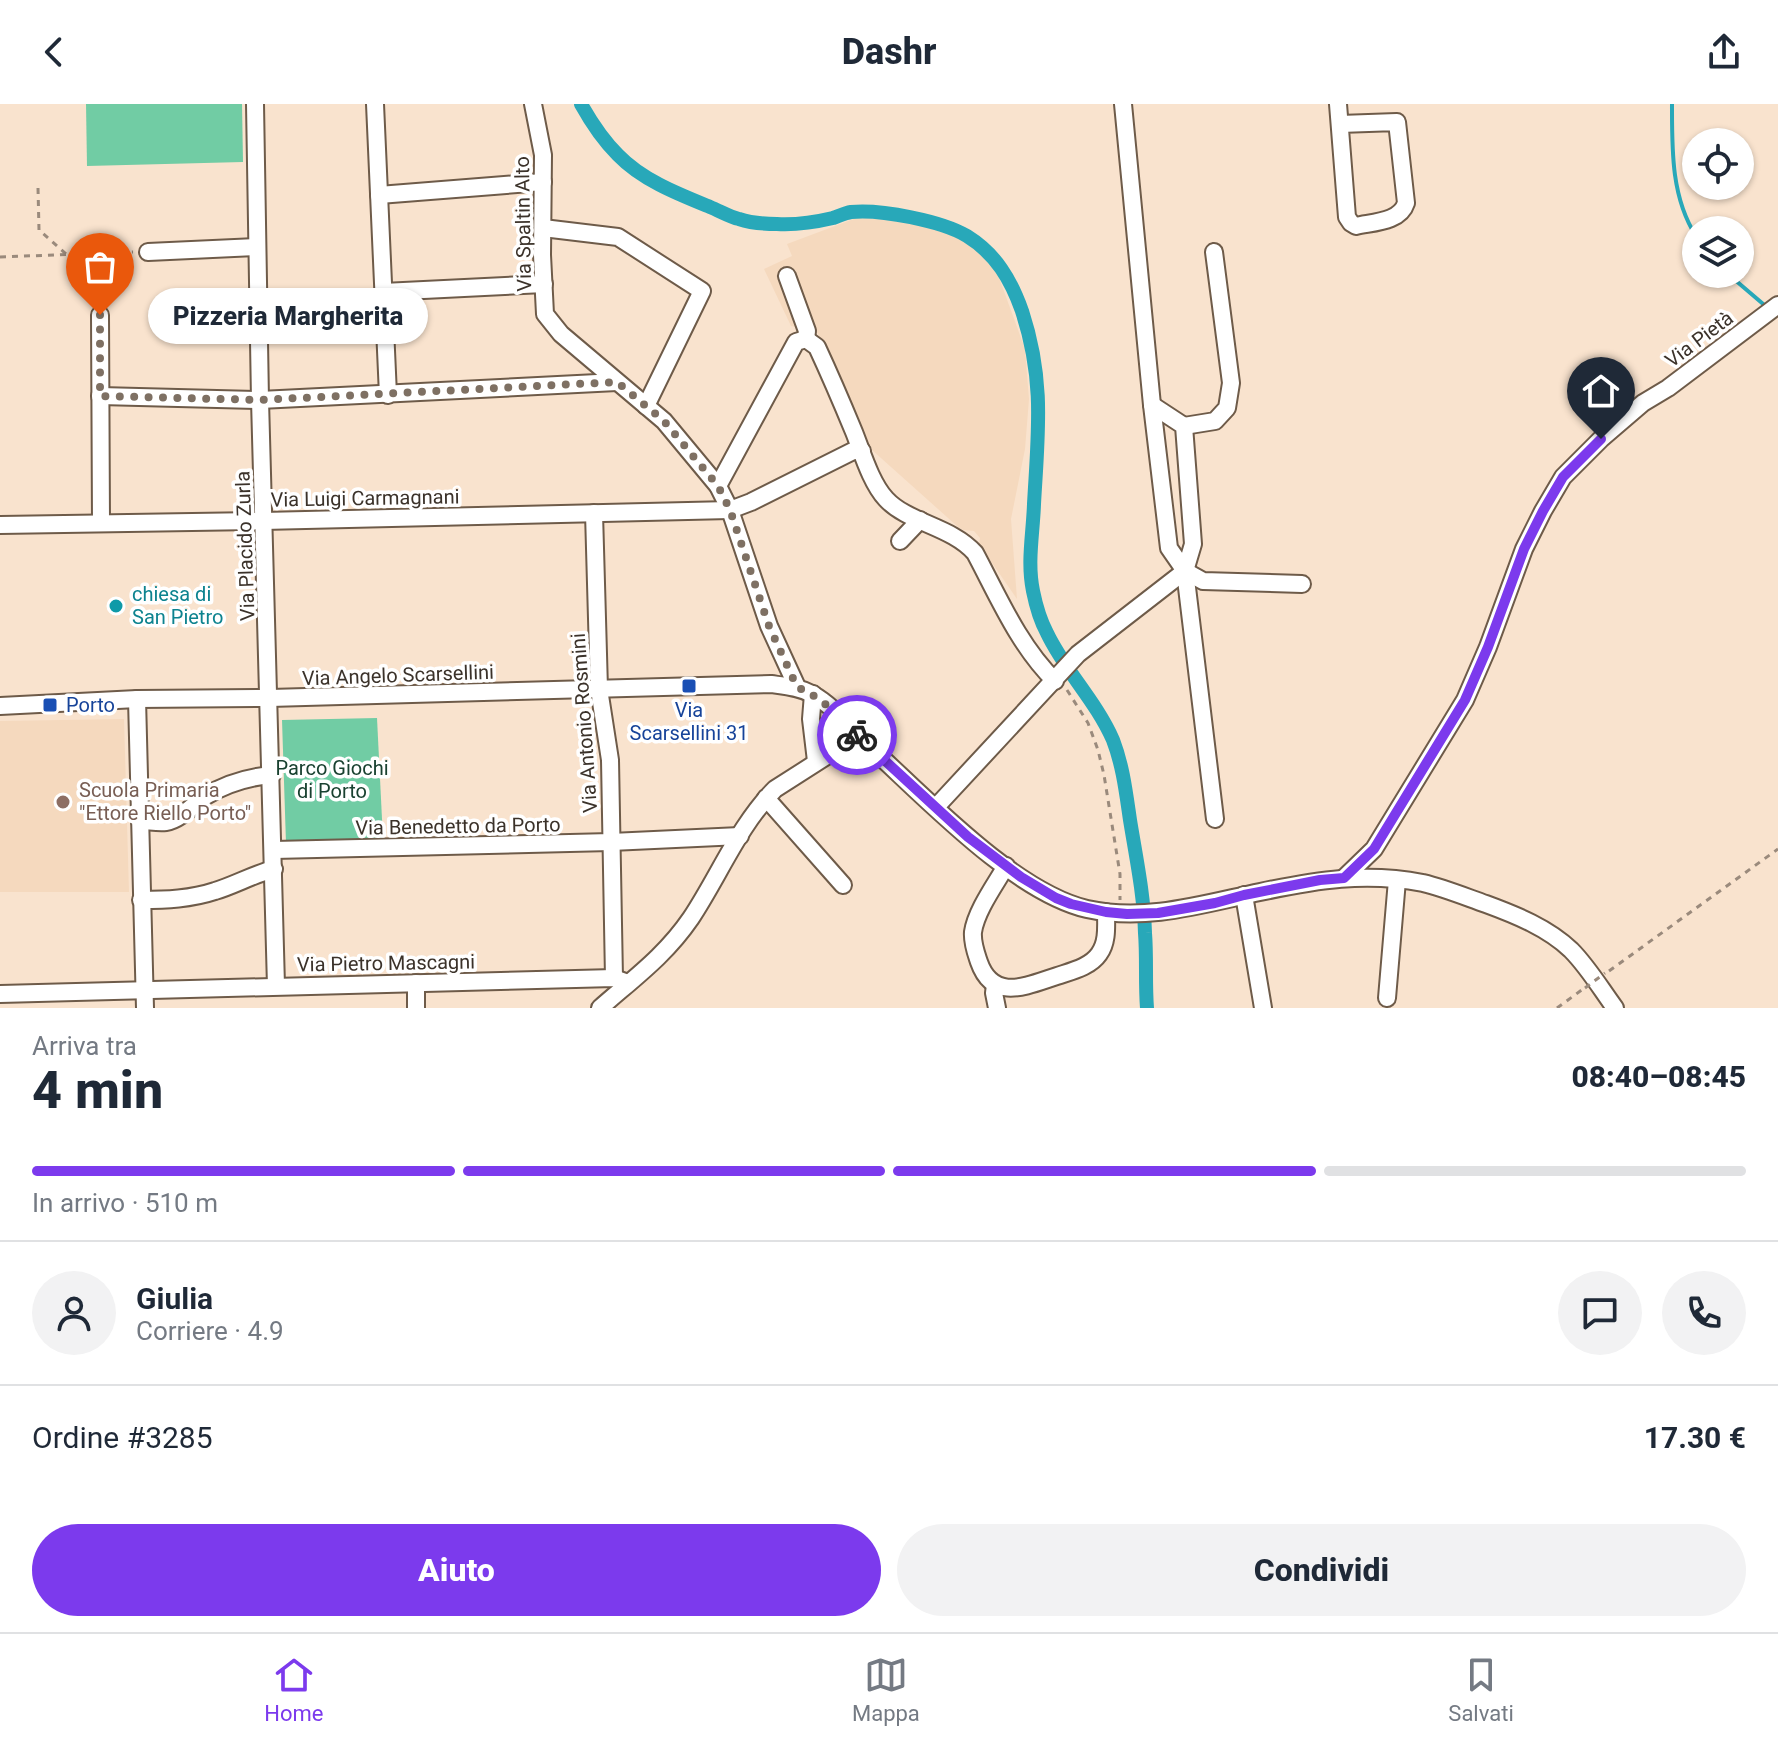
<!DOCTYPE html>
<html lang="it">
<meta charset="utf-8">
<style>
body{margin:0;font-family:Roboto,sans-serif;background:#f2f2f3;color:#1f2937;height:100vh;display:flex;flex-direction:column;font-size:30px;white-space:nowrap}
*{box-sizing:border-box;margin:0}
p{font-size:26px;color:#747a83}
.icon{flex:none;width:44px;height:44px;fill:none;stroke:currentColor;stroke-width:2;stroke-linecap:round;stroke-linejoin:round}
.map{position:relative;height:904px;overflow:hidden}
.details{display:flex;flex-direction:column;background:#fff;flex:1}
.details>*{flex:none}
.buttons{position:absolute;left:1682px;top:24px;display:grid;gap:16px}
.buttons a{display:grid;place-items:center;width:72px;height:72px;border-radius:50%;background:#fff;box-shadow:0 2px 6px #0004;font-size:40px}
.pin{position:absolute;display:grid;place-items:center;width:68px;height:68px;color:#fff;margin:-82px -34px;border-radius:50% 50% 50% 0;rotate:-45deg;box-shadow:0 0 8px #0007}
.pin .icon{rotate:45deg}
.courier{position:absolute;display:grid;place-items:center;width:80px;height:80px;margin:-40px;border:6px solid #7c3aed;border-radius:50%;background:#fff;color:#222;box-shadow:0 2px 10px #0007}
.bubble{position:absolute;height:56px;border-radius:28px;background:#fff;box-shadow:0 2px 6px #0004;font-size:26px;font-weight:800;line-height:56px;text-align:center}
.summary em{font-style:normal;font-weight:800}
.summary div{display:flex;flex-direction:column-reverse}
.summary{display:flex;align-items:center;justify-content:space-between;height:136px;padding:0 32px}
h1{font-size:52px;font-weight:800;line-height:60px}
.bar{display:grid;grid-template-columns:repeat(4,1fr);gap:12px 8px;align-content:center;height:96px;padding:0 32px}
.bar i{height:10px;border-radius:6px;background:#e0e1e3}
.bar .on{background:#7c3aed}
.bar p{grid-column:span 4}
.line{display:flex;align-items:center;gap:20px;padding:0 32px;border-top:2px solid #e0e1e3}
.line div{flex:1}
.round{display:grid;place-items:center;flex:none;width:84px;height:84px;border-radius:42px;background:#f2f2f3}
.cta{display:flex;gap:16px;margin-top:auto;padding:16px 32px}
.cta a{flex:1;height:92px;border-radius:48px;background:#7c3aed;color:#fff;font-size:32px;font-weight:800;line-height:92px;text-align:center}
.cta a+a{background:#f2f2f3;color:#1f2937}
header{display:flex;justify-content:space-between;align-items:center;height:104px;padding:0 32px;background:#fff;font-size:36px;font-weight:800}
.tabs{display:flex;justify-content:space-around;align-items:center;height:112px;border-top:2px solid #e0e1e3;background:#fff;font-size:22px;color:#747a83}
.tabs a{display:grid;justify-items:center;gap:4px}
.tabs .on{color:#7c3aed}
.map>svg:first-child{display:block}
.built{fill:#f5d9be}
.green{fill:#71cca4}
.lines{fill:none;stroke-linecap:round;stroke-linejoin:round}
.stream{stroke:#28a8b9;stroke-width:4}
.canal{stroke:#28a8b9;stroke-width:14}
.minor-casing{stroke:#6e5b49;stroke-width:20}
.path{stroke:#9a8a7c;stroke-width:3;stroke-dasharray:6 6;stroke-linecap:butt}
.minor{stroke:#fff;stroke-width:16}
.path-bridge{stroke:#9a8a7c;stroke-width:3;stroke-dasharray:6 6;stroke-linecap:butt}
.done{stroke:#7e7063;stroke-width:8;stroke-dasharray:0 14.4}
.route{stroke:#7c3aed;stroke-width:10}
.culture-dot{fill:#0f9aa8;stroke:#fff;stroke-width:3}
.transit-dot{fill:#1a4fb4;stroke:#fff;stroke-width:3}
.education-dot{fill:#8d6e63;stroke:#fff;stroke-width:3}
.labels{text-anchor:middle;stroke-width:7;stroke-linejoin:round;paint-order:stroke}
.street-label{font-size:20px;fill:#3b322a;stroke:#fff}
.culture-label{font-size:20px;fill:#0d838f;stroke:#fff;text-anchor:start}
.transit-label{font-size:20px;fill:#164399;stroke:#fff;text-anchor:start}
.park-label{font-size:20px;fill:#194130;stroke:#fff}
.education-label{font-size:20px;fill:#785e54;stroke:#fff;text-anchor:start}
</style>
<header><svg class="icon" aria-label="back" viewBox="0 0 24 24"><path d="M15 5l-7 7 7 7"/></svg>Dashr<svg class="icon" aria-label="share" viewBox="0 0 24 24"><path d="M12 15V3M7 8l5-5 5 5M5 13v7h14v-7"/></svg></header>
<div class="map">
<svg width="1778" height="904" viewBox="0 0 1778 904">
<rect width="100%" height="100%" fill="#f9e3ce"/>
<g class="built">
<path d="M875 110H899L919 113 972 136 986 148 998 171 1009 201 1025 245 1029 295 1025 345 1011 415 1017 495 979 440 980 434 974 427 963 426 957 422 872 346 856 308 816 226 791 222 764 165 792 152 787 140 859 113Z"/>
<path d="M124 615 129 788H0V617Z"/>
</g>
<g class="green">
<path d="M86 0H242L243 58 87 62Z"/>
<path d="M377 614 383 735 286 739 282 616Z"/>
</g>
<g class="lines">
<g class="stream">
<path d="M1672 0C1672 45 1671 93 1696 132"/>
<path d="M1728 170 1769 205"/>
</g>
<path class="canal" d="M581 0C591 18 603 36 618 51 642 76 678 90 710 103 720 107 730 113 739 115 751 119 765 120 777 120 795 121 816 118 833 114 839 112 845 109 851 108 881 105 942 117 967 132 996 150 1011 176 1022 207 1045 277 1038 328 1034 400 1033 430 1027 458 1033 487 1036 502 1040 516 1047 529 1065 567 1096 597 1113 636 1123 662 1126 689 1130 716 1136 753 1144 791 1145 829 1147 854 1145 879 1147 904"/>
<g class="minor-casing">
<g id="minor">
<path d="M255 0 260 296 276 882"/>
<path d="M375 0 388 291"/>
<path d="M533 0 543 51 542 151 545 210 561 230 664 317 718 382 730 406 769 522 797 583"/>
<path d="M1123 0 1152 301 1169 444 1185 467 1203 477 1302 480"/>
<path d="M1338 0 1347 113 1351 119 1356 122C1374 118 1400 118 1406 99L1397 18 1340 20"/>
<path d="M379 91 543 78"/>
<path d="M543 124 618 133 702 187 646 302"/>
<path d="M148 148 257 143"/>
<path d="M787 172 807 227 806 235"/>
<path d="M383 188 544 180"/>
<path d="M100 211 101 418"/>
<path d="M806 235 817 243C830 271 842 299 854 328 862 348 871 379 886 395 908 419 951 422 975 449 998 492 1019 542 1055 577"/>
<path d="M100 292 260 296 617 278"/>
<path d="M1152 301 1184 322 1193 440 1185 467 1215 715"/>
<path d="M1184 322 1215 317 1227 304 1231 279 1214 148"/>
<path d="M718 382 796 238 806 235"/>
<path d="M594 409 599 585 610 656 614 874"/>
<path d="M0 421 263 417 730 406 751 398 853 347H862"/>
<path d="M900 437 920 416"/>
<path d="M813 590 811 615 816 657"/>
<path d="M137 595 145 904"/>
<path d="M0 602 137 595 270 594 771 580C785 582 799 583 812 590 834 602 851 625 870 643 925 693 1014 788 1087 805 1146 818 1203 800 1260 788 1317 776 1365 768 1423 779 1444 784 1466 793 1486 800 1516 811 1548 824 1571 846 1588 863 1601 885 1615 904"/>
<path d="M766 694 843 781"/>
<path d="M936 703 1078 550 1185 467"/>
<path d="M140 717C148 717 158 719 166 718 180 716 193 701 204 693 225 680 247 673 272 671"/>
<path d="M274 746 611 738 740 732"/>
<path d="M1006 762C995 781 976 807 973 828 972 839 976 849 979 858 993 898 1026 882 1057 872 1072 867 1090 863 1099 850 1108 838 1106 821 1106 808"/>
<path d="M1344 774 1374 745 1465 596 1488 543 1524 445 1543 407 1563 373 1601 335 1643 299 1668 284 1778 201"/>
<path d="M1244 791 1263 904"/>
<path d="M141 796C166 796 191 795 215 787 235 781 254 770 274 765"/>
<path d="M416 879V904"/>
<path d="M995 881 994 889 997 904"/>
<path d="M0 890 614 874 628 879"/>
<path d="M1387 894 1397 776"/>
<path d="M600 904C634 874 665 852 691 814 719 772 739 721 775 685L858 632"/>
</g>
</g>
<g class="path">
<path d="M38 84 39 126 92 173 95 176 98 195"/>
<path d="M0 153 133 148"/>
<path d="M1067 586 1088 619 1098 646 1104 671 1120 770V796"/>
<path d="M1609 867 1778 745"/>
<path d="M1557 904 1583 885"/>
</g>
<use href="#minor" class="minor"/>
<path class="path-bridge" d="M1585 884 1605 869"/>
</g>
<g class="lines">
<path class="done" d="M100 211V292L260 296 617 278 664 317 718 382 730 406 769 522 797 583C822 594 839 611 857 631"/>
<path class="route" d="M857 631 968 733 1021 773 1056 794 1071 800 1106 808 1127 810 1158 809 1215 799 1244 791 1320 776 1344 774 1374 745 1465 596 1488 543 1524 445 1543 407 1563 373 1601 335"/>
</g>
<circle class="culture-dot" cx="116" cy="502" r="8"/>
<g class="transit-dot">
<rect x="681" y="574" width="16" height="16" rx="4"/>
<rect x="42" y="593" width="16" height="16" rx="4"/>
</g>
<circle class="education-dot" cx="63" cy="698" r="8"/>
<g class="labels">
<g class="street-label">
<text transform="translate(523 120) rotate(-91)" y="7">Via Spaltin Alto</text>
<text transform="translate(1699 235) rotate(-37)" y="7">Via Pietà</text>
<text transform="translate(365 394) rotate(-1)" y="7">Via Luigi Carmagnani</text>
<text transform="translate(245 442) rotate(-92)" y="7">Via Placido Zurla</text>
<text transform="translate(398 571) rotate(-2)" y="7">Via Angelo Scarsellini</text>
<text transform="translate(584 619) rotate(-94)" y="7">Via Antonio Rosmini</text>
<text transform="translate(458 722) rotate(-1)" y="7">Via Benedetto da Porto</text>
<text transform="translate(386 859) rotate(-1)" y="7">Via Pietro Mascagni</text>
</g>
<g class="culture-label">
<text x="132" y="497">chiesa di<tspan x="132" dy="23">San Pietro</tspan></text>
</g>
<g class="transit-label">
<text x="66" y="608">Porto</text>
<text x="689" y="613" text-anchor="middle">Via<tspan x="689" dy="23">Scarsellini 31</tspan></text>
</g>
<g class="park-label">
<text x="332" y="671">Parco Giochi<tspan x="332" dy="23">di Porto</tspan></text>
</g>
<g class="education-label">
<text x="79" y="693">Scuola Primaria<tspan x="79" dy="23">"Ettore Riello Porto"</tspan></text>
</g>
</g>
</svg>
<div class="buttons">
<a><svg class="icon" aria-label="locate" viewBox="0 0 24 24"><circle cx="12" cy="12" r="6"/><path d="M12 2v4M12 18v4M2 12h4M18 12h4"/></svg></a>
<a><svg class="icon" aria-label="layers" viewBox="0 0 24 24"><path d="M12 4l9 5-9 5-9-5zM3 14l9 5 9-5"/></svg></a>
</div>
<div class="pin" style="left:100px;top:211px;background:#ea580c"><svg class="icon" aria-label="bag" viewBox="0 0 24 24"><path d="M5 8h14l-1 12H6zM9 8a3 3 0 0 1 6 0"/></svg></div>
<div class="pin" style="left:1601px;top:335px;background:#1f2937"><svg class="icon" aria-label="home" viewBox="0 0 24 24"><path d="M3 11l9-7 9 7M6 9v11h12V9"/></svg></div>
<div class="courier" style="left:857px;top:631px"><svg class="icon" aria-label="bike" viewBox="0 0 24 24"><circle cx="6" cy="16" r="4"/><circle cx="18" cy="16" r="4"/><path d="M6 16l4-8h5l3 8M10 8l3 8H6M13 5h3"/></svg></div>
<div class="bubble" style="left:148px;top:184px;width:280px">Pizzeria Margherita</div>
</div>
<section class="details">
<div class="summary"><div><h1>4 min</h1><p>Arriva tra</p></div><em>08:40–08:45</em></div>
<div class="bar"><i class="on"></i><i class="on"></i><i class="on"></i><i></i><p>In arrivo · 510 m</p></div>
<div class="line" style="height:144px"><a class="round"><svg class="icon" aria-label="person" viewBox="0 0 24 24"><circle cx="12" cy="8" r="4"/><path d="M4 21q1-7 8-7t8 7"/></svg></a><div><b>Giulia</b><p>Corriere · 4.9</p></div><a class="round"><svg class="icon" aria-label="chat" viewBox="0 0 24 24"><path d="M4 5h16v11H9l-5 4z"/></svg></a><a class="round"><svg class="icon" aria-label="phone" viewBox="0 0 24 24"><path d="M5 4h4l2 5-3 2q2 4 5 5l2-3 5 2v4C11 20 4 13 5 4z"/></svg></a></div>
<div class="line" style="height:104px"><div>Ordine #3285</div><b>17.30 €</b></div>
<div class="cta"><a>Aiuto</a><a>Condividi</a></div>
</section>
<nav class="tabs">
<a class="on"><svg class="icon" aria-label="home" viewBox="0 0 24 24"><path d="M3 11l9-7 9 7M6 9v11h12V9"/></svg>Home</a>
<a><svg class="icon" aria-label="map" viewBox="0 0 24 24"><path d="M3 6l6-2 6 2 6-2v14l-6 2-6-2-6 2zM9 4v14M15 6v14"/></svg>Mappa</a>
<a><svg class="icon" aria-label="saved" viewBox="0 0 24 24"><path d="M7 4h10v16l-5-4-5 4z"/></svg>Salvati</a>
</nav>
